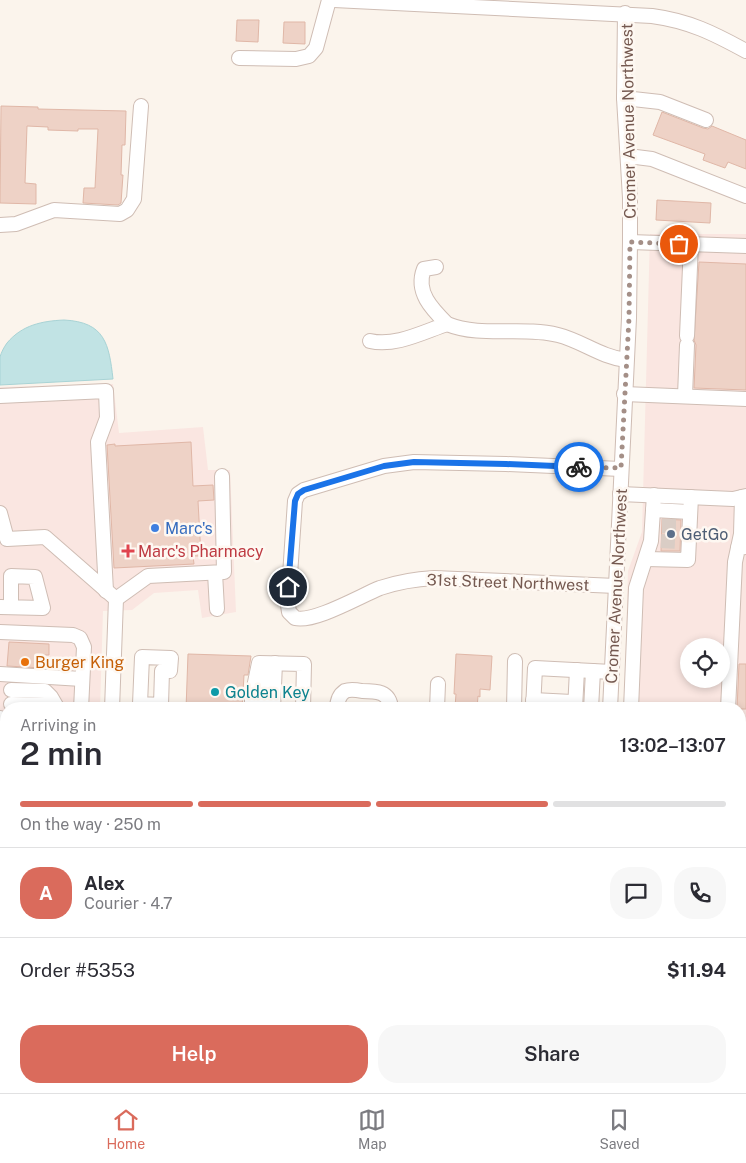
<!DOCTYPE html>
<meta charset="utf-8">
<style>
body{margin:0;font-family:"Public Sans",sans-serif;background:#f7f7f7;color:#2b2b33;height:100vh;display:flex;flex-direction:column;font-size:19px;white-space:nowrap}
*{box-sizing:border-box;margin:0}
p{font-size:16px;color:#7c7c81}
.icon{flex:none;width:28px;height:28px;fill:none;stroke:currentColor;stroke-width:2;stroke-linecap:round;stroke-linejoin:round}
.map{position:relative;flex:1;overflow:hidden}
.side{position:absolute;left:0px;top:702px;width:746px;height:391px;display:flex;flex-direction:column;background:#fff;border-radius:20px 20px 0 0;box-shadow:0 2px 8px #0003}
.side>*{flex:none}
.tools{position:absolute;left:680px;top:638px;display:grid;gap:10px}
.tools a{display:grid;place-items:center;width:50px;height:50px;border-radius:50%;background:#fff;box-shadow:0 2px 8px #0003;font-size:25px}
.pin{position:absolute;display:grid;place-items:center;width:42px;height:42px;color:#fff;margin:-21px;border:2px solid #fff;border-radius:50%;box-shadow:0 1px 5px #0007}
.courier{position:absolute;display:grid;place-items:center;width:50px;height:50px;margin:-25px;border:4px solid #1a73e8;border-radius:50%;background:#fff;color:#222;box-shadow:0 1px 6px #0007}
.head em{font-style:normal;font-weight:600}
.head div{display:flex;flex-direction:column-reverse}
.head{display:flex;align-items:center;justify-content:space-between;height:85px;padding:0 20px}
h1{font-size:32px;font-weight:600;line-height:38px}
.bar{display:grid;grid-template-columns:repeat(4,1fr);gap:8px 5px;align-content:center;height:60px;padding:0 20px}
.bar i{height:6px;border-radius:4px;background:#e1e1e2}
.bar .selected{background:#da6b5c}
.bar p{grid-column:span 4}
.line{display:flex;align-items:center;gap:12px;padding:0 20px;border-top:1px solid #e1e1e2}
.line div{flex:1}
.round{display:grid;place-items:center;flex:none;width:52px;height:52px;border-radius:20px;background:#f7f7f7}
.button{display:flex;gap:10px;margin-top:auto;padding:10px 20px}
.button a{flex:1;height:58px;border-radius:20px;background:#da6b5c;color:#fff;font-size:20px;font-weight:600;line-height:58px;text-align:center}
.button a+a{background:#f7f7f7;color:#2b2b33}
.tabs{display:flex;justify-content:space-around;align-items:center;height:70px;border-top:1px solid #e1e1e2;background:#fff;font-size:14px;color:#7c7c81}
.tabs a{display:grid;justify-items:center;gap:2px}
.tabs .selected{color:#da6b5c}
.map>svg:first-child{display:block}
.commercial{fill:#fae6e1;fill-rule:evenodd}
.water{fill:#c1e3e4;stroke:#a8d3d5}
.building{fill:#eed2c6;stroke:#e0b7a7}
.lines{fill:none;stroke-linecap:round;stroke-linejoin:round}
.minor-tunnel{stroke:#dacdc5;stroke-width:14;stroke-dasharray:14 7;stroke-linecap:butt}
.minor-casing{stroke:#cfbdb4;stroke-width:16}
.major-casing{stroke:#d8d1ce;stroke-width:20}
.highway-casing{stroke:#d8d1ce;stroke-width:22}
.minor{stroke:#fff;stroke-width:14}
.major{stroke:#f3d1ab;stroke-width:18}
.highway{stroke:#efb4a9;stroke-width:20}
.done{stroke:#a48f87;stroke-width:5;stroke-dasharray:0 9}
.route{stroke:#1a73e8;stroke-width:6}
.shop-dot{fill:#3f7fe0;stroke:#fef8f2;stroke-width:2}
.service-dot{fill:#5c6f8a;stroke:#fef8f2;stroke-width:2}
.health-dot{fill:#e0444e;stroke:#fef8f2;stroke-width:2}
.food-dot{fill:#e8710a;stroke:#fef8f2;stroke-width:2}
.culture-dot{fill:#0f9aa8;stroke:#fef8f2;stroke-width:2}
.labels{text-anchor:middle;stroke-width:5;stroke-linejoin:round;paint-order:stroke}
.street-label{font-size:16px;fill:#755950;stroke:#fef8f2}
.shop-label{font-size:16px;fill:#366cbe;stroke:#fef8f2;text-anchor:start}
.service-label{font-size:16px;fill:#4e5e75;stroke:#fef8f2;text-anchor:start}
.health-label{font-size:16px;fill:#be3a42;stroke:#fef8f2;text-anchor:start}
.food-label{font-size:16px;fill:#c56008;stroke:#fef8f2;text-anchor:start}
.culture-label{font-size:16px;fill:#0d838f;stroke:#fef8f2;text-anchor:start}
</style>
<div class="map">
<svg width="746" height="1093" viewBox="0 0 746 1093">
<rect width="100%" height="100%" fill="#fbf4ec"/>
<g class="commercial">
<path d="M650 234H746V784H740V709H624L628 571 642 532ZM689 646H721V679H689Z"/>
<path d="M113 384 119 433 203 427 208 470H230L236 612 202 618 198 590 154 593 132 610 103 611 100 709H6V747L0 733V387Z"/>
<rect x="740" y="820" width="6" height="139"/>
</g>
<path class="water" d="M64 320C105 322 109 344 113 379L0 385C0 376 0 366 0 357 1 353 4 347 7 343 22 325 42 321 64 320Z"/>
<g class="building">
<path d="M237 20H259L258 42 236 41Z"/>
<path d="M284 22H305V44L283 43Z"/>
<path d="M1 106 38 107V109L126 111 125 145H122L121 175H123L121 203 118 205 83 203 84 188H95L98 129H78V131L48 130V127L27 126 25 183 36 184V204L0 203Z"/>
<path d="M662 112 703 128 708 129 712 126 746 140V169L728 162 725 168 703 160 705 154 653 135Z"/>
<path d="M657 200 711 203 710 223 656 220Z"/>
<path d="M699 262 746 264V390L694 388 696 345 694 340Z"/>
<path d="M191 442 193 486 213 485 214 500 198 501 201 556H193L194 564 114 568 107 445 115 444V446Z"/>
<path d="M662 519 681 520 680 551H661Z"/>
<path d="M9 642 49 644V655H42V668L7 666Z"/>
<path d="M188 654 251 656 248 675H244L242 709H186Z"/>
<path d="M456 654 492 656 490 690 480 689V697L478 696 477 709H458V707H455L456 694H454Z"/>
<path d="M739 664H746V709H737Z"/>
</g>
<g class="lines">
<g class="minor-tunnel">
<path d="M662 526H681"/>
<path d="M661 541 680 542"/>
</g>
<g class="minor-casing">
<g id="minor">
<path d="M334 0 652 16C689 21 713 33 746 51"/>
<path d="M239 58 296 59 309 56 316 48 329 0"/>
<path d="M624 98 660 102 706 120"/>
<path d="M628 156 652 159 746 196"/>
<path d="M0 225 16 224 54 210 120 214 127 210 134 199 141 106"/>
<path d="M630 242 746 246"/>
<path d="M447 324C482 338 521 326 558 335 582 341 601 357 626 360"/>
<path d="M687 336 691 244"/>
<path d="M370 341C395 347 423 332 447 324 432 309 415 292 424 269L436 267"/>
<path d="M624 394 746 399"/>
<path d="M0 396 106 391 107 418 98 442 106 591"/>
<path d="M685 396 687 345"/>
<path d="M620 494 733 499 746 496"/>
<path d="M653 510 690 512"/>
<path d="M0 513 7 539 45 537 116 599 112 709"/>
<path d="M738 548 741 534 742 497"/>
<path d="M646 559 688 560 691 497"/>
<path d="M215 573 217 609"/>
<path d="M616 586 434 578C415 579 398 582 380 588 360 596 314 623 295 618L289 612 288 605 295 501 298 494 304 490 384 466 414 462 506 464 621 469"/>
<path d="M116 599 148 576 224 572 222 476"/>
<path d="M0 607 43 608 35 577 11 576V607"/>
<path d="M0 632 73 635 80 638 84 647 81 709"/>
<path d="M142 657 171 658 170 671H162L161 705 140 704Z"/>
<path d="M0 674 82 679"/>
<path d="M11 690 45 691 51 697 58 709"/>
<path d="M533 700 572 702"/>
<path d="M11 704 43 705 50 709"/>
<path d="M252 709V697L259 663 304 664 303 709"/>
<path d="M262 709 264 671"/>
<path d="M273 709 275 663"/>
<path d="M337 709C337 702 339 695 345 691 350 689 357 690 362 691 376 691 390 691 391 709"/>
<path d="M437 709 438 684"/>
<path d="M514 709 515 661"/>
<path d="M533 709 535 668 612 672"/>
<path d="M575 709 577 670"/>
<path d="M591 709 593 671"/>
<path d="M610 709 629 318 630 242V198L624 98 625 13"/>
<path d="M631 709 636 588 651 541 654 495"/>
<path d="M728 709 735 562 738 548 746 547"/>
<path d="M0 718 6 730"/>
<path d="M740 769H746"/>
<path d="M740 831H746"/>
<path d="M740 858H746"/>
<path d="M0 898 6 899"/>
<path d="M740 952H746"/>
<path d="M0 1041H6"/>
<path d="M24 1088 26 1093"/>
<path d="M154 1093 170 1088"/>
<path d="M299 1093 305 1091 314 1093"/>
</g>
</g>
<g class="major-casing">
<g id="major">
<path d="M0 770 6 771"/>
<path d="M0 788 6 805"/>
<path d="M740 803H746"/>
<path d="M0 850 6 848"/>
<path d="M116 1088 118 1093"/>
</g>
</g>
<g class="highway-casing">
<g id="highway">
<path d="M0 946 6 947"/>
<path d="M0 977H6"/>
<path d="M740 1030 746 1031"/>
<path d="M740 1070H746"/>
<path d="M401 1088 404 1093"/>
<path d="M610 1093 627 1088"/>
</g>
</g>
<use href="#minor" class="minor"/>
<use href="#major" class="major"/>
<use href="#highway" class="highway"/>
</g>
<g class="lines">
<path class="done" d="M579 467 621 468 629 318 630 242 679 244"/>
<path class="route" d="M288 587 295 501 298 494 304 490 384 466 414 462 506 464 579 467"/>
</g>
<circle class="shop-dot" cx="155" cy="528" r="5"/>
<circle class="service-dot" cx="671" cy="534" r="5"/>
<path class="health-dot" d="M125.5 543.5h5v5h5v5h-5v5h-5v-5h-5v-5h5z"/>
<circle class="food-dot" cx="25" cy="662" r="5"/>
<circle class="culture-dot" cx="215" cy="692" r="5"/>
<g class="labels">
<g class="street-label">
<text transform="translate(628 121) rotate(-91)" y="6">Cromer Avenue Northwest</text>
<text transform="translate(508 582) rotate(2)" y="6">31st Street Northwest</text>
<text transform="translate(616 586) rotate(-87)" y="6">Cromer Avenue Northwest</text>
</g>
<g class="shop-label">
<text x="165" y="534">Marc's</text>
</g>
<g class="service-label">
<text x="681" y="540">GetGo</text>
</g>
<g class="health-label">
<text x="138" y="557">Marc's Pharmacy</text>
</g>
<g class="food-label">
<text x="35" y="668">Burger King</text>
</g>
<g class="culture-label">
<text x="225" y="698">Golden Key</text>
</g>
</g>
</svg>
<div class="tools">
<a><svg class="icon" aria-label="locate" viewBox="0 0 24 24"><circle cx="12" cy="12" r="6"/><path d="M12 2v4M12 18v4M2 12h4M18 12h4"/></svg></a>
</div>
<div class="pin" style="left:679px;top:244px;background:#ea580c"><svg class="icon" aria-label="bag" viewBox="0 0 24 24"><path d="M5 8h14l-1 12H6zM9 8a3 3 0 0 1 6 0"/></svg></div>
<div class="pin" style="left:288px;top:587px;background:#1f2937"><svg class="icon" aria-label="home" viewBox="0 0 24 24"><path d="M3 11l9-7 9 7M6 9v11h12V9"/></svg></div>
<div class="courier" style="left:579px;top:467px"><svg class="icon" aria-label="bike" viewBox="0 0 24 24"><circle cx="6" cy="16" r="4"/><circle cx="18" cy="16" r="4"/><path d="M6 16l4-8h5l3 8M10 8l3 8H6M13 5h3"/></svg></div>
<section class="side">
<div class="head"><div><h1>2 min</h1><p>Arriving in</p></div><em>13:02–13:07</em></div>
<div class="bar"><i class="selected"></i><i class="selected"></i><i class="selected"></i><i></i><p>On the way · 250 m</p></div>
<div class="line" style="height:90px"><b class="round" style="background:#da6b5c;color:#fff">A</b><div><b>Alex</b><p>Courier · 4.7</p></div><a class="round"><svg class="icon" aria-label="chat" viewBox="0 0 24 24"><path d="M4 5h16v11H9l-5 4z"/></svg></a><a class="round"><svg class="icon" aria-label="phone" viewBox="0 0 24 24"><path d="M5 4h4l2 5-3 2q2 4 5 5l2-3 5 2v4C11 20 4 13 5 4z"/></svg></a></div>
<div class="line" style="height:65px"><div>Order #5353</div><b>$11.94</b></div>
<div class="button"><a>Help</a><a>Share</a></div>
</section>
</div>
<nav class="tabs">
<a class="selected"><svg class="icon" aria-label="home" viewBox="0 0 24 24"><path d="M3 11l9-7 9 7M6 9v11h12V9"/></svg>Home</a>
<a><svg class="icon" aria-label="map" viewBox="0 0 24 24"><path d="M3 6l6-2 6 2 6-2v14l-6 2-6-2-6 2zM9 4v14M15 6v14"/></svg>Map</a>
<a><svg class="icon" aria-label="saved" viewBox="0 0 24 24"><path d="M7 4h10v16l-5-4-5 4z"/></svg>Saved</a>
</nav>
